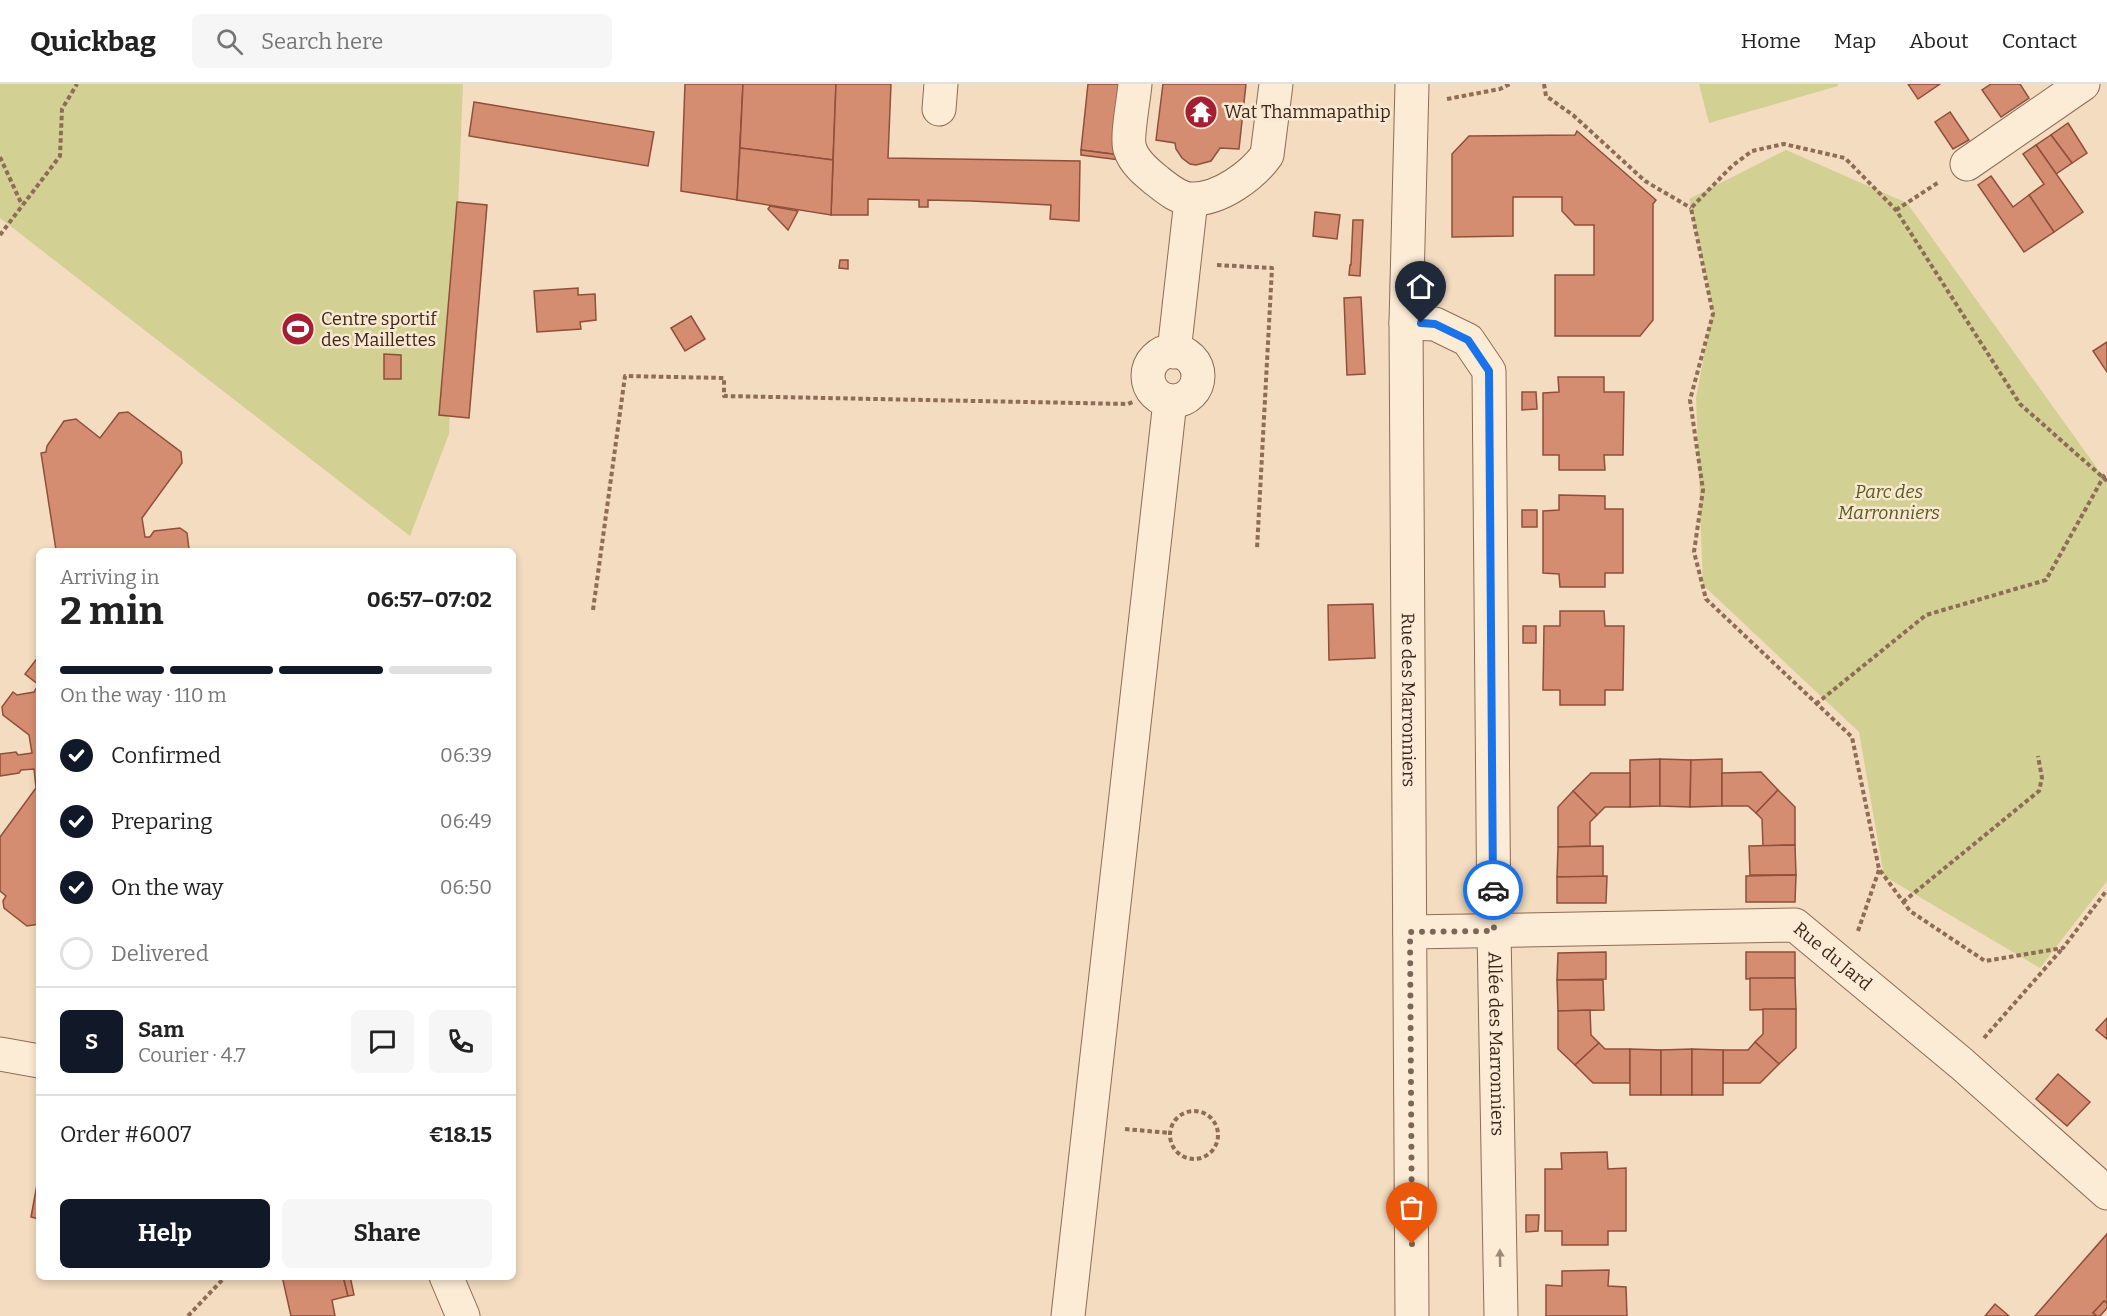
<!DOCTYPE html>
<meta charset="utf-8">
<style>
body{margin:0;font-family:Bitter,serif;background:#f6f6f6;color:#222;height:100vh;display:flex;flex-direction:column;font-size:22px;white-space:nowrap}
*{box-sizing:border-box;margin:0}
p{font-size:20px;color:#767676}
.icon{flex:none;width:33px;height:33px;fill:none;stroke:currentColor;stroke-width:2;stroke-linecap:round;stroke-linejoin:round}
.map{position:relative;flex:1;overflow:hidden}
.sheet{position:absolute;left:36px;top:464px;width:480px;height:732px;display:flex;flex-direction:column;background:#fff;border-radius:9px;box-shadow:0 3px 9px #0003}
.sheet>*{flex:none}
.pin{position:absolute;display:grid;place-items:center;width:51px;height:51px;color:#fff;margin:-62px -26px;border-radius:50% 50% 50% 0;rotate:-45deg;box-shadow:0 0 6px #0007}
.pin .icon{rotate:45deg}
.courier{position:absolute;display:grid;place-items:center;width:60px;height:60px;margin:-30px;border:4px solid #1a73e8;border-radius:50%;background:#fff;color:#222;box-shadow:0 2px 8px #0007}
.summary em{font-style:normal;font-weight:700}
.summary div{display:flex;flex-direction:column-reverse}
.summary{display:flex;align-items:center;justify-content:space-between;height:102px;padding:0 24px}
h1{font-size:39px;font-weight:700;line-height:45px}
.bar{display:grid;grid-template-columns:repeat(4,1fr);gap:9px 6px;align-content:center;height:72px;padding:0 24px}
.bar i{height:8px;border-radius:4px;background:#e0e0e0}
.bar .selected{background:#111827}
.bar p{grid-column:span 4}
.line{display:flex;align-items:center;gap:15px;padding:0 24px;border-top:2px solid #e0e0e0}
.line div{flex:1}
.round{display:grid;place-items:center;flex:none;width:63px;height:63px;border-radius:9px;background:#f6f6f6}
ol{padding:0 24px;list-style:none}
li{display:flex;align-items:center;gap:18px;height:66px}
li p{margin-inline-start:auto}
li .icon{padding:6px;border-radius:50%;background:#111827;color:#fff;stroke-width:4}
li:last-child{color:#767676}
li i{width:33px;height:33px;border:3px solid #e0e0e0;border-radius:50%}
.cta{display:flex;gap:12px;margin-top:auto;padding:12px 24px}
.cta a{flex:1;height:69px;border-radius:9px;background:#111827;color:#fff;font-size:24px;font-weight:700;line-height:69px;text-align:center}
.cta a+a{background:#f6f6f6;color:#222}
header{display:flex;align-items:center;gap:36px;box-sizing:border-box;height:84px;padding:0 30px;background:#fff;border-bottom:2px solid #e0e0e0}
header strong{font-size:28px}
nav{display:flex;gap:33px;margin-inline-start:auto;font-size:21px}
.search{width:420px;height:54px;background:#f6f6f6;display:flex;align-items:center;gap:15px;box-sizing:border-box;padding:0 21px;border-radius:9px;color:#767676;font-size:22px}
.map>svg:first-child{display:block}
.green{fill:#d2d093}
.building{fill:#d58d72;stroke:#904f39;stroke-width:1.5}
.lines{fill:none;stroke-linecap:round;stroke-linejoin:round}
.minor-casing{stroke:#8e6c56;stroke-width:35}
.path{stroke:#8e6c56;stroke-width:4;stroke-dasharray:4.5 3;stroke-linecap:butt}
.minor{stroke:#fcebd5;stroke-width:33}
.oneway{fill:#9c8978}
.done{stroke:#7c6655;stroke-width:6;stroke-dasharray:0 10.8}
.route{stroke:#1a73e8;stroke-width:8}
.labels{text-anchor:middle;stroke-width:5;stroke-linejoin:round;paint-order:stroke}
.poi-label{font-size:18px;fill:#3c271c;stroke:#f9e8d1;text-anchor:start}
.park-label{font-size:18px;font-style:italic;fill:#545b20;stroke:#f9e8d1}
.street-label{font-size:18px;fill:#3c271c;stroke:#f9e8d1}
</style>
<header>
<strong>Quickbag</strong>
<div class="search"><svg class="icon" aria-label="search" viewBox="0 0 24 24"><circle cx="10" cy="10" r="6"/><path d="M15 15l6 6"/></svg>Search here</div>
<nav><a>Home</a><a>Map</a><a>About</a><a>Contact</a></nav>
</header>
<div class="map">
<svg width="2107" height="1232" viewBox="0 0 2107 1232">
<rect width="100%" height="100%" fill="#f3dcc0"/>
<g class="green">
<path d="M0 0H463L449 350 410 452 0 134Z"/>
<path d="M1699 0H1838V2L1709 39Z"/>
<path d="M1786 66 1907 119 2107 398V797L2040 884 1884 792 1859 648 1703 501 1696 314 1713 224 1689 115Z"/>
</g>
<g class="building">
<path d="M685 0H743L737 116 681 107Z"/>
<path d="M743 0H836L833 76 740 64Z"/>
<path d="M836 0H891L888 74 1080 77 1079 137 1050 135 1051 121 971 117 928 116V123H919V116L868 115V131H831Z"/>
<path d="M1088 0H1128L1120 71 1081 66Z"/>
<path d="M1163 0H1246L1239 65 1220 64 1211 77 1196 81 1190 80 1182 74 1176 65 1175 59 1156 56Z"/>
<path d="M1908 0H1940L1918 15Z"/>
<path d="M1991 0H2020L2029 14 2001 33 1982 6Z"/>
<path d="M474 18 654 48 648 82 469 52Z"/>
<path d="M1950 28 1969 56 1953 65 1935 38Z"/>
<path d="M2068 39 2087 69 2072 79 2051 51Z"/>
<path d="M1577 47 1656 116 1653 120V236L1640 252H1555V191H1594V141H1575L1562 127V113H1513V152L1452 153V70L1469 52 1575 51Z"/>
<path d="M2051 51 2072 79 2056 90 2036 61Z"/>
<path d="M2036 61 2083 128 2054 148 2029 111 2044 100 2023 70Z"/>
<path d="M740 64 833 76 831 131 737 116Z"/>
<path d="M1081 66 1120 71V76L1081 71Z"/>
<path d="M1991 92 2013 123 2029 111 2054 148 2024 168 1978 101Z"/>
<path d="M457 118 487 121 469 334 439 331Z"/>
<path d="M770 122 798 127 788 146 768 125Z"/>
<path d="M1315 128 1340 131 1337 155 1313 152Z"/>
<path d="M1353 136H1363L1360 192 1349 191 1350 181H1351Z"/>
<path d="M840 176H848V185L839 184Z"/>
<path d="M578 204V211L595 210 596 236 580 238 581 245 537 248 534 207Z"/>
<path d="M1361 213 1365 290 1347 291 1344 214Z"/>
<path d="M691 232 705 255 685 267 671 244Z"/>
<path d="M2107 258V288L2093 267Z"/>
<path d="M384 270 401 271V295H384Z"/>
<path d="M1558 293H1604V308H1624L1623 371H1604L1605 386H1559V371H1543V309L1559 308Z"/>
<path d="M1522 308H1536L1537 325 1522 326Z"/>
<path d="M128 328 181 368 182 379 142 434 145 453H150L154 447 180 444 187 449 189 465 56 466 41 369 46 368 47 362 64 337 76 335 100 354 119 329Z"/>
<path d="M1559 411 1605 412V425H1623V489H1605V503H1560L1559 490 1543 489V427L1559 426Z"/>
<rect x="1522" y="426" width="15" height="17"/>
<path d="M1373 520 1375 574 1329 576 1328 521Z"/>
<path d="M1560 527H1604L1605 542H1624L1623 606H1605V621H1560V606H1543L1544 542H1560Z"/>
<rect x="1523" y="542" width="13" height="17"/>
<path d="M39 572V601L25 590Z"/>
<path d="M38 601 39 840 27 842 4 824 3 817 6 812 0 807V753L36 704 34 685 21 686 19 689 0 692V670L16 668 18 671 32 669 29 651 3 631 2 623 13 608 17 611 34 608Z"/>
<path d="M1660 675V722L1630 723V676Z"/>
<path d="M1660 675 1691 676 1690 723 1660 722Z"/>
<path d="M1722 675V722L1690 723 1691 676Z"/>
<path d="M1761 688 1778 706 1756 729 1748 722H1722V689Z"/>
<path d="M1591 689H1630V723H1605L1597 731 1573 707Z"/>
<path d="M1778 706 1795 723V761L1763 762 1762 735 1756 729Z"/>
<path d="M1573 707 1597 731 1590 738V762L1558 763V723Z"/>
<path d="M1795 761 1796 791H1750L1749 762Z"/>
<path d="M1603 762V793H1557L1558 763Z"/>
<path d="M1796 791 1795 818H1746V792Z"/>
<path d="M1607 792 1606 819H1557V793Z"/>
<path d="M1606 868V895L1557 896 1558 869Z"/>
<path d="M1746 868H1795V894L1746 895Z"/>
<path d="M1750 894H1795L1796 925 1750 926Z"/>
<path d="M1557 896H1603L1604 926 1558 927Z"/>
<path d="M1763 925H1796V964L1779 980 1755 958 1763 950Z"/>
<path d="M1590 926 1591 951 1599 959 1575 981 1558 965V927Z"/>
<path d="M2107 934V955L2096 946Z"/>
<path d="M1755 958 1779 980 1760 999H1723V966H1748Z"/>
<path d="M1599 959 1605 965H1630V999H1593L1575 981Z"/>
<path d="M1630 965 1661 966V1011H1630Z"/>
<path d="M1692 965V1011H1661V966Z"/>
<path d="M1692 965 1723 966V1011H1692Z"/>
<path d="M2058 990 2090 1018 2067 1042 2036 1015Z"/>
<path d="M1607 1068 1608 1085 1626 1084V1147H1608V1161H1562V1147H1545V1085H1562L1561 1069Z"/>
<path d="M39 1090V1135L31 1133Z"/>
<path d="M1526 1131H1539L1538 1147 1526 1148Z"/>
<path d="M2107 1150V1219L2104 1217 2093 1229 2097 1232H2035Z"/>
<path d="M1609 1186 1608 1202 1626 1203 1627 1232H1546V1201L1562 1202V1187Z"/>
<path d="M282 1192H343L348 1212 332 1216 335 1232H291Z"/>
<path d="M343 1192H350L354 1211 348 1212Z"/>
<path d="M2104 1217 2107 1219V1224L2100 1232H2097L2093 1229Z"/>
<path d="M1995 1220 2009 1232H1985Z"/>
</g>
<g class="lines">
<g class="minor-casing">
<g id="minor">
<path d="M1135 0C1134 14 1126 54 1130 65 1134 78 1146 88 1156 96 1166 104 1180 116 1193 115 1220 115 1252 92 1267 71L1276 0"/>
<path id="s1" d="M1412 0 1406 239 1412 1232"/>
<path d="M939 25 941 0"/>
<path d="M1967 80 2083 0"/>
<path id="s2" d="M1406 239 1435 240 1468 256 1489 287 1494 847 1501 1232"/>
<circle cx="1173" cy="292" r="25"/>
<path d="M1174 268 1191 116"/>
<path id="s3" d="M1410 848 1795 841 1962 980 2107 1109"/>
<path d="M0 970 39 977"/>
<path d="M446 1192 463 1232"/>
<path d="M1068 1232 1170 317"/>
</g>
</g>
<g class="path">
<path d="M1544 0 1546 12 1573 31 1645 97 1691 124"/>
<path d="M1447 15 1500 5 1510 0"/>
<path d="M0 73 22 121"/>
<path d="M1896 126 1939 98"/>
<path d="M0 151 60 72 62 25 77 0"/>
<path d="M1217 181 1272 184 1257 465"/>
<path d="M2107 397 2020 320 1896 126 1845 74 1784 60 1752 67 1732 82 1691 124 1713 230 1690 316 1703 406 1694 468 1706 515 1852 653 1879 785 1910 827 1985 877 2063 864 2107 806"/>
<path d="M593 526 625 292 724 294V312L1128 320 1135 317"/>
<path d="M1816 620 1926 531 2046 496 2104 392 2107 389"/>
<path d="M1903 818 2039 707 2042 694 2038 672"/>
<path d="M1858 847 1879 786"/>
<path d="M1984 954 2062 865"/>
<circle cx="1194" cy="1051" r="24"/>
<path d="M1125 1045 1170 1049"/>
<path d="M188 1232 226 1192"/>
</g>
<use href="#minor" class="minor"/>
</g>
<defs><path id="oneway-solid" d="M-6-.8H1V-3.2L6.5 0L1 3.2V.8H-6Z" transform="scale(1.5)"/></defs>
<use class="oneway" href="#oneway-solid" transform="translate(1500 1174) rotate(-91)"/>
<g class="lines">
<path class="done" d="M1412 1160 1410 848 1494 847 1493 806"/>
<path class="route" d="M1421 239 1435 240 1468 256 1489 287 1493 806"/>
</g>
<defs>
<g id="temple-disc" transform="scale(1.725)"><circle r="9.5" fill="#a41f33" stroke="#f9e8d1"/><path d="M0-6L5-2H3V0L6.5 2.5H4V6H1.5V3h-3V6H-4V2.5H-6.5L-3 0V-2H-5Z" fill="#fff"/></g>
<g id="stadium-disc" transform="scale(1.725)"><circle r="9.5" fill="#a41f33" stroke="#f9e8d1"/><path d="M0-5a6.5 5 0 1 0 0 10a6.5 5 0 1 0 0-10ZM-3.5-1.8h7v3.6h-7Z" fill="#fff"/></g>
</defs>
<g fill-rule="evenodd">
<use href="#temple-disc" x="1201" y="28"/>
<use href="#stadium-disc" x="298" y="245"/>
</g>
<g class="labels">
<g class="poi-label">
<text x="1224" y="34">Wat Thammapathip</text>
<text x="321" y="241">Centre sportif<tspan x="321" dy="21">des Maillettes</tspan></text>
</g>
<g class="park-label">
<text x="1889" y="414">Parc des<tspan x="1889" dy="21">Marronniers</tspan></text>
</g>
<g class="street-label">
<text dy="6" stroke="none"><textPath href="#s1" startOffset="616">Rue des Marronniers</textPath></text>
<text dy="6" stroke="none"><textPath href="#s3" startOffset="434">Rue du Jard</textPath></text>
<text dy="6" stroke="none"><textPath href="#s2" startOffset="776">Allée des Marronniers</textPath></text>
</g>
</g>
</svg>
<div class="pin" style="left:1412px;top:1160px;background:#ea580c"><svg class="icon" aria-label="bag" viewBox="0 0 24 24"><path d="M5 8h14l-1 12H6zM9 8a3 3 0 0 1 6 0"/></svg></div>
<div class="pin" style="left:1421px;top:239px;background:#1f2937"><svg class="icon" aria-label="home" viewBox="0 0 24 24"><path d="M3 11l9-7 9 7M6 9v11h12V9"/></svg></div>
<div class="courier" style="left:1493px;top:806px"><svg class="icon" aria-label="car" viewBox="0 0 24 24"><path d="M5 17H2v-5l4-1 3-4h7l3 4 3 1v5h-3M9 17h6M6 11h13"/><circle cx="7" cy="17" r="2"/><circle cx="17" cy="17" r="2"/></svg></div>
<section class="sheet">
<div class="summary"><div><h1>2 min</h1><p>Arriving in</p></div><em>06:57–07:02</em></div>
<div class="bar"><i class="selected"></i><i class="selected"></i><i class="selected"></i><i></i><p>On the way · 110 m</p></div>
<ol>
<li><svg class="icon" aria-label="check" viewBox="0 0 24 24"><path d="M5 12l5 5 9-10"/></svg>Confirmed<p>06:39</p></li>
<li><svg class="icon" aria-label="check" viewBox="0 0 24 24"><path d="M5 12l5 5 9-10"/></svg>Preparing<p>06:49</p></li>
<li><svg class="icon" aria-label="check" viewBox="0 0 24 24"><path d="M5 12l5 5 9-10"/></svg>On the way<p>06:50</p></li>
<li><i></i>Delivered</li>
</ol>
<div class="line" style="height:108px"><b class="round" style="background:#111827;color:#fff">S</b><div><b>Sam</b><p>Courier · 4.7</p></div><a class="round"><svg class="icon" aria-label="chat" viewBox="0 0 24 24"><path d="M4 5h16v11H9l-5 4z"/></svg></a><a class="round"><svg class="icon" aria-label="phone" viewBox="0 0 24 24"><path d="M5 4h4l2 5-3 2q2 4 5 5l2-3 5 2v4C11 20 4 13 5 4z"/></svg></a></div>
<div class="line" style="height:78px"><div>Order #6007</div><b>€18.15</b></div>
<div class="cta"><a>Help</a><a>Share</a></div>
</section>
</div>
